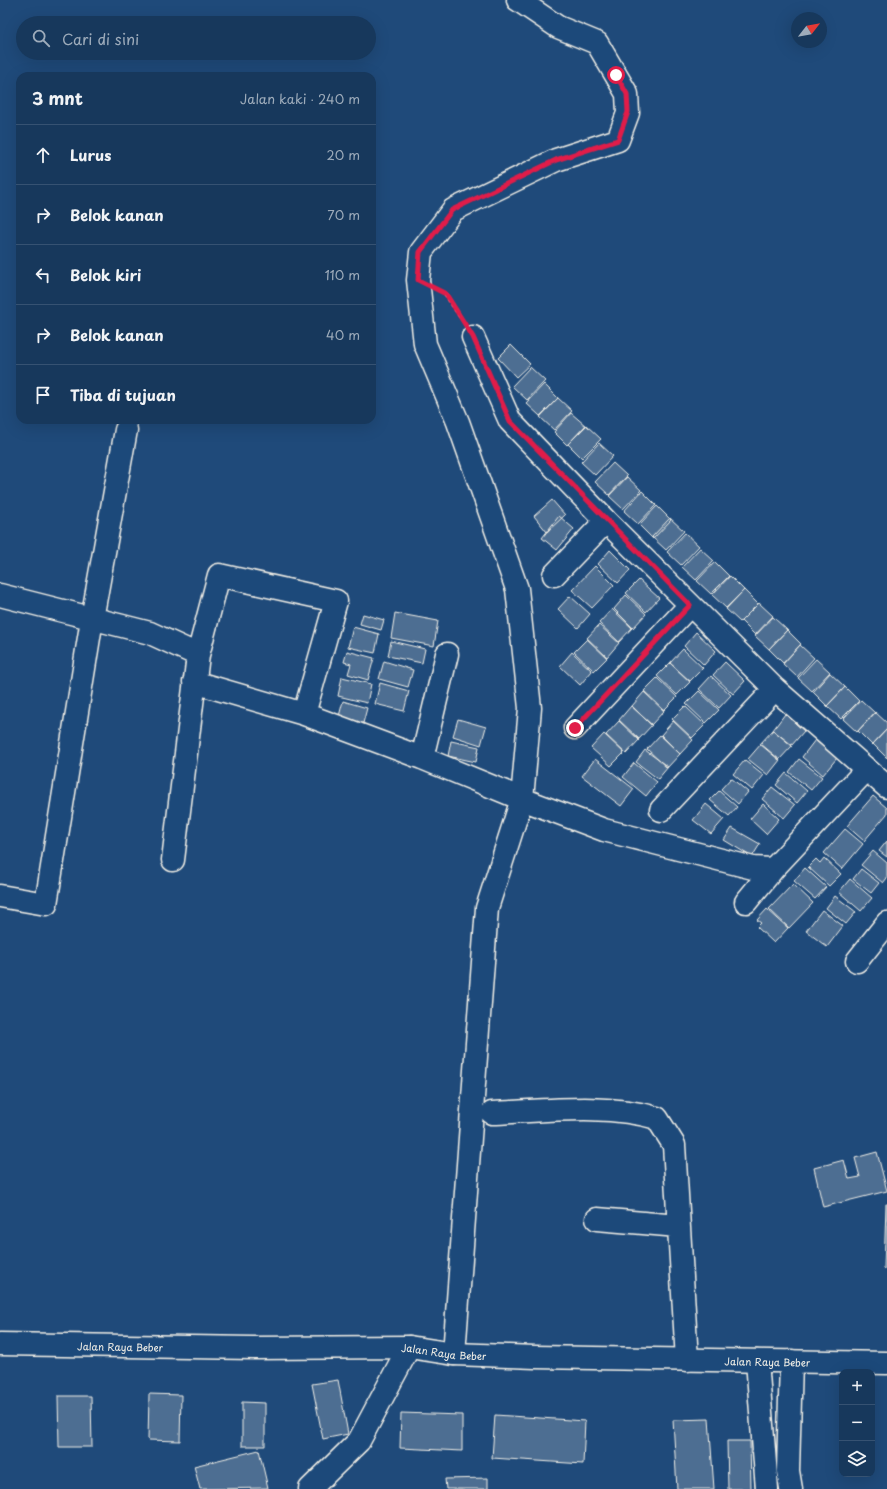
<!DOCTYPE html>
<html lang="id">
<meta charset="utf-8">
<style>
body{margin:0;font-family:"Playpen Sans",sans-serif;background:#244365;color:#f1f3f6}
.controls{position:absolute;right:12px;bottom:12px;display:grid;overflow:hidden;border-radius:8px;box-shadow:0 4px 16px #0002}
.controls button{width:36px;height:36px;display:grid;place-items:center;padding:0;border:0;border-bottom:1px solid #365272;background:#17385c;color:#f1f3f6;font:20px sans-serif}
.compass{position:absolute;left:791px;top:12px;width:36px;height:36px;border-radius:50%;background:#17385c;box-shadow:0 4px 16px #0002;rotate:59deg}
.stop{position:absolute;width:12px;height:12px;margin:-9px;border:3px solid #e11d48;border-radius:50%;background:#fff}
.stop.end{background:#e11d48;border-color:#fff;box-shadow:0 1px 4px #0008}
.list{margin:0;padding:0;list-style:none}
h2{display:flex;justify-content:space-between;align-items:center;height:52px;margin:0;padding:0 16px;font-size:17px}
h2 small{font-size:13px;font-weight:400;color:#9eacbb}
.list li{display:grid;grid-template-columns:26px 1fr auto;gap:12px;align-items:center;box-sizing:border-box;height:60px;padding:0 16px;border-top:1px solid #365272}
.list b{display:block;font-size:15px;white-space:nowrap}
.list em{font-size:13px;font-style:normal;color:#9eacbb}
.icon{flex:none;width:22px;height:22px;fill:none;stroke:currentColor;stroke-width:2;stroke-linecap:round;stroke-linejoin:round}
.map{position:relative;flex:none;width:887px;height:1489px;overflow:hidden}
.search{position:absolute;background:#17385c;box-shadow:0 4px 16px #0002;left:16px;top:16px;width:360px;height:44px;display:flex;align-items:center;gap:10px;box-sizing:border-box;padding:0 14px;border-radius:22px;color:#9eacbb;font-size:15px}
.panel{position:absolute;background:#17385c;box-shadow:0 4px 16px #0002;left:16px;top:72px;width:360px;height:352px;border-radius:12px}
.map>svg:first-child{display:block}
.building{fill:#4d6e92;stroke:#f4f1e8}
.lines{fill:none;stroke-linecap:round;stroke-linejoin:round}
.minor-casing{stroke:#f4f1e8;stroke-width:25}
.highway-casing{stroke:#f4f1e8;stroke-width:25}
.path{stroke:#f4f1e8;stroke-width:2.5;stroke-dasharray:3 3;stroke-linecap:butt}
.minor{stroke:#1f4a7a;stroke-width:22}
.highway{stroke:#1f4a7a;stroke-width:22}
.route{stroke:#e11d48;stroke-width:5}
.labels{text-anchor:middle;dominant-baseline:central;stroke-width:3;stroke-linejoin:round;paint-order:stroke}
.street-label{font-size:10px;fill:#f4f1e8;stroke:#1f4a7a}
</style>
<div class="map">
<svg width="887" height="1489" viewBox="0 0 887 1489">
<rect width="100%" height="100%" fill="#1f4a7a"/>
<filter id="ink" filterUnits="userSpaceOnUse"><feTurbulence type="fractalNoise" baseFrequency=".025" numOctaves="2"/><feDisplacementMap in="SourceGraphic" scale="8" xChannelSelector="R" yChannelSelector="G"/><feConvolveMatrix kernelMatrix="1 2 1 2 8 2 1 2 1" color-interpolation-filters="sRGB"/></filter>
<g filter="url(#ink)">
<path class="building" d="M511,345L530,364L516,377L498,358Z
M530,367L545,381L527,400L512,386Z
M544,384L558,398L540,416L526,403Z
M558,398L572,411L554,430L540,417Z
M571,413L586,426L567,445L554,432Z
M586,425L601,439L582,458L568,444Z
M599,443L613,456L595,475L581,462Z
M613,463L627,476L609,495L595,482Z
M627,477L641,490L623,509L609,496Z
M642,491L656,505L638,524L624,511Z
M552,500L565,515L547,532L534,516Z
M657,506L671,520L653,539L639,525Z
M559,516L574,529L557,550L542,538Z
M670,518L684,531L666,550L652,537Z
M685,533L699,546L681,565L667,552Z
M700,548L714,561L696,580L682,567Z
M610,550L630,570L618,583L598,564Z
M715,562L729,576L711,594L697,581Z
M595,566L614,585L592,608L572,590Z
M730,576L744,590L726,608L712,595Z
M639,580L659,598L646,612L626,593Z
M744,590L758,604L740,622L726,609Z
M626,595L646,614L633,628L614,609Z
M570,596L590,614L578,628L558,609Z
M759,603L773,616L755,635L741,621Z
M612,609L632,628L619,642L599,623Z
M395,613L438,621L434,646L391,638Z
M363,614L384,620L381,630L360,624Z
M773,617L787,630L769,649L755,636Z
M599,625L619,643L607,657L587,638Z
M353,627L379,634L375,653L348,647Z
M787,630L801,644L783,663L769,649Z
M696,632L716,651L704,665L684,646Z
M587,639L607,658L594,671L574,652Z
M391,641L425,649L422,663L388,656Z
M800,645L814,658L797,677L783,664Z
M683,649L703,668L690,681L670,663Z
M347,651L374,658L368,680L348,674L351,664L344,662Z
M572,652L592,671L580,685L560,666Z
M816,659L830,672L812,691L798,678Z
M384,661L413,670L408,687L379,679Z
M725,662L745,681L733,694L713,675Z
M670,663L690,682L677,695L657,676Z
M830,673L845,687L827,706L813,692Z
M711,676L731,695L719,708L699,689Z
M342,677L371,684L367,703L338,696Z
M657,678L677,697L664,710L644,691Z
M380,683L409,691L404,711L375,704Z
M845,687L859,701L841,719L827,706Z
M699,691L719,710L706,723L686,704Z
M644,692L664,711L651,725L632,706Z
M861,700L875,713L857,732L843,719Z
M343,701L367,708L362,727L338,720Z
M631,706L652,725L639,739L619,720Z
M685,706L705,725L692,738L672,719Z
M875,712L887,723V729L872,745L858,731Z
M785,714L804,731L792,745L773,730Z
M458,719L486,727L481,745L453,736Z
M619,721L639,740L626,754L606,735Z
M673,721L693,740L680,754L661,735Z
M887,729V758L873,744Z
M773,730L792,746L779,760L760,744Z
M604,734L624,753L611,766L591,748Z
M660,735L680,754L667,768L647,749Z
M815,740L837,758L823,775L802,757Z
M451,741L479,747L476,762L448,756Z
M761,744L780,760L768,775L748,759Z
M645,750L668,767L658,779L636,762Z
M595,759L634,789L621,806L582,776Z
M799,759L822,777L811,790L789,772Z
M745,760L764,775L752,790L733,774Z
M634,763L657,782L646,796L623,777Z
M786,773L807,791L797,803L776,785Z
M731,778L748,792L738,804L721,789Z
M772,787L795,805L784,818L762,799Z
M719,791L737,807L729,816L710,800Z
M873,796L887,808V814L864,841L847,826Z
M706,804L724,819L711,834L693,820Z
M763,804L779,819L766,834L750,819Z
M732,828L760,844L752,857L724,840Z
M845,829L863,844L842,869L824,853Z
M887,841V857L879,851Z
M873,851L887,863V878L883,883L861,865Z
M824,858L841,874L829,886L808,867L816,859L820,863Z
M805,868L826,887L815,899L794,881Z
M861,869L879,883L871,893L853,879Z
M850,879L872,898L861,911L839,892Z
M793,884L813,903L789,928L769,909Z
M835,896L856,912L846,924L826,908Z
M767,909L788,928L774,943L757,927L761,923L757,920Z
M822,910L843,926L827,947L806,931Z
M877,1152L887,1191L823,1207L814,1168L844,1160L849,1179L860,1177L855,1158Z
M886,1204H887V1269H884Z
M338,1380L348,1434L323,1439L312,1384Z
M149,1394L181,1395L180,1441L148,1440Z
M58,1396H91L92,1447H59Z
M242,1402L265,1403V1446H242Z
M401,1413L462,1415V1451L400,1448Z
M495,1415L585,1421L583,1464L492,1458Z
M709,1419L714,1489H677L673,1420Z
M727,1441H750L751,1489H728Z
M259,1450L268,1488L200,1489L194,1466Z
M488,1478V1489H446L445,1479Z"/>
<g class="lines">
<defs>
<path id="minor" d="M518,0L558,27L597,43L627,94L628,113L618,140L556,160L453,210L421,252L418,280L425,344L458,422L517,589L530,708L522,799L604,830L753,868L773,869L866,770
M473,337L510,421L606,521L775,689L887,787
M554,575L606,521
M0,595L150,633L198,655
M194,682L304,714L422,758L522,799L487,908L454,1354
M575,728L690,605
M422,758L447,654
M661,810L775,689
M173,860L198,655L219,575L336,601L304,714
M0,896L46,904L92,619L126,430
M746,902L773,869
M857,961L887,923
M492,1113C545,1111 607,1103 657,1118L674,1145L687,1360
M597,1219L678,1226
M757,1361L767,1489
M310,1489L359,1441L409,1347
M791,1489L788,1471L791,1361"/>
<g id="highway">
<path id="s1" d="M0,1344L253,1348L409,1347L454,1354L535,1357L887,1363"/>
</g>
</defs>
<use href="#minor" class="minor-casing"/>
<use href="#highway" class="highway-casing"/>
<path class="path" d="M445,294L460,317"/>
<use href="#minor" class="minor"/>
<use href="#highway" class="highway"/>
</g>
</g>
<g class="lines" filter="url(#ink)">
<path class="route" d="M575,728L690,605L510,421L473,337L446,294L418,280L420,252L452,210L556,160L618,140L628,112L627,94L616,75"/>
</g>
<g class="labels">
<g class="street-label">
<text stroke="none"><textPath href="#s1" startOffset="120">Jalan Raya Beber</textPath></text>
<text stroke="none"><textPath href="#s1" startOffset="444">Jalan Raya Beber</textPath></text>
<text stroke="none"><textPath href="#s1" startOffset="768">Jalan Raya Beber</textPath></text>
</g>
</g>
</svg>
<div class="controls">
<button>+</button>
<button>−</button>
<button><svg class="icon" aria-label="layers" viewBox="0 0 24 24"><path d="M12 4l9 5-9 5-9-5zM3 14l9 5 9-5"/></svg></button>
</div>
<svg class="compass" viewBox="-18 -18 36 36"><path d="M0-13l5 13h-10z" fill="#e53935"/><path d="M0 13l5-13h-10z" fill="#9eacbb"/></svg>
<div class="stop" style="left:616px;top:75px"></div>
<div class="stop end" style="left:575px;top:728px"></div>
<div class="search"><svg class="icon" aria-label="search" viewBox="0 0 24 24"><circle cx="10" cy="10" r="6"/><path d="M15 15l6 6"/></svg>Cari di sini</div>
<section class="panel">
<h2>3 mnt<small>Jalan kaki · 240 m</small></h2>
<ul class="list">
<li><svg class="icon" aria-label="ahead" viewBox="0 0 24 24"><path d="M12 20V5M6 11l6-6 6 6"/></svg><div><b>Lurus</b></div><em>20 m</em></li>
<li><svg class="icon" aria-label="right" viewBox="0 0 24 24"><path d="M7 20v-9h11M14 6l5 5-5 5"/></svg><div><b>Belok kanan</b></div><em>70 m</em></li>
<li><svg class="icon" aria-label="left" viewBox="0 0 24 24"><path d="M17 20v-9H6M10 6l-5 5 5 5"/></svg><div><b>Belok kiri</b></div><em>110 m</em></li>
<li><svg class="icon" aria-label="right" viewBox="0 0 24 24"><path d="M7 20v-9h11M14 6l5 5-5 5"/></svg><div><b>Belok kanan</b></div><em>40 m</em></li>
<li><svg class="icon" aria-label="arrive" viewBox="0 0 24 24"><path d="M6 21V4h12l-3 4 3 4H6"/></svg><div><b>Tiba di tujuan</b></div></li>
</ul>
</section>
</div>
